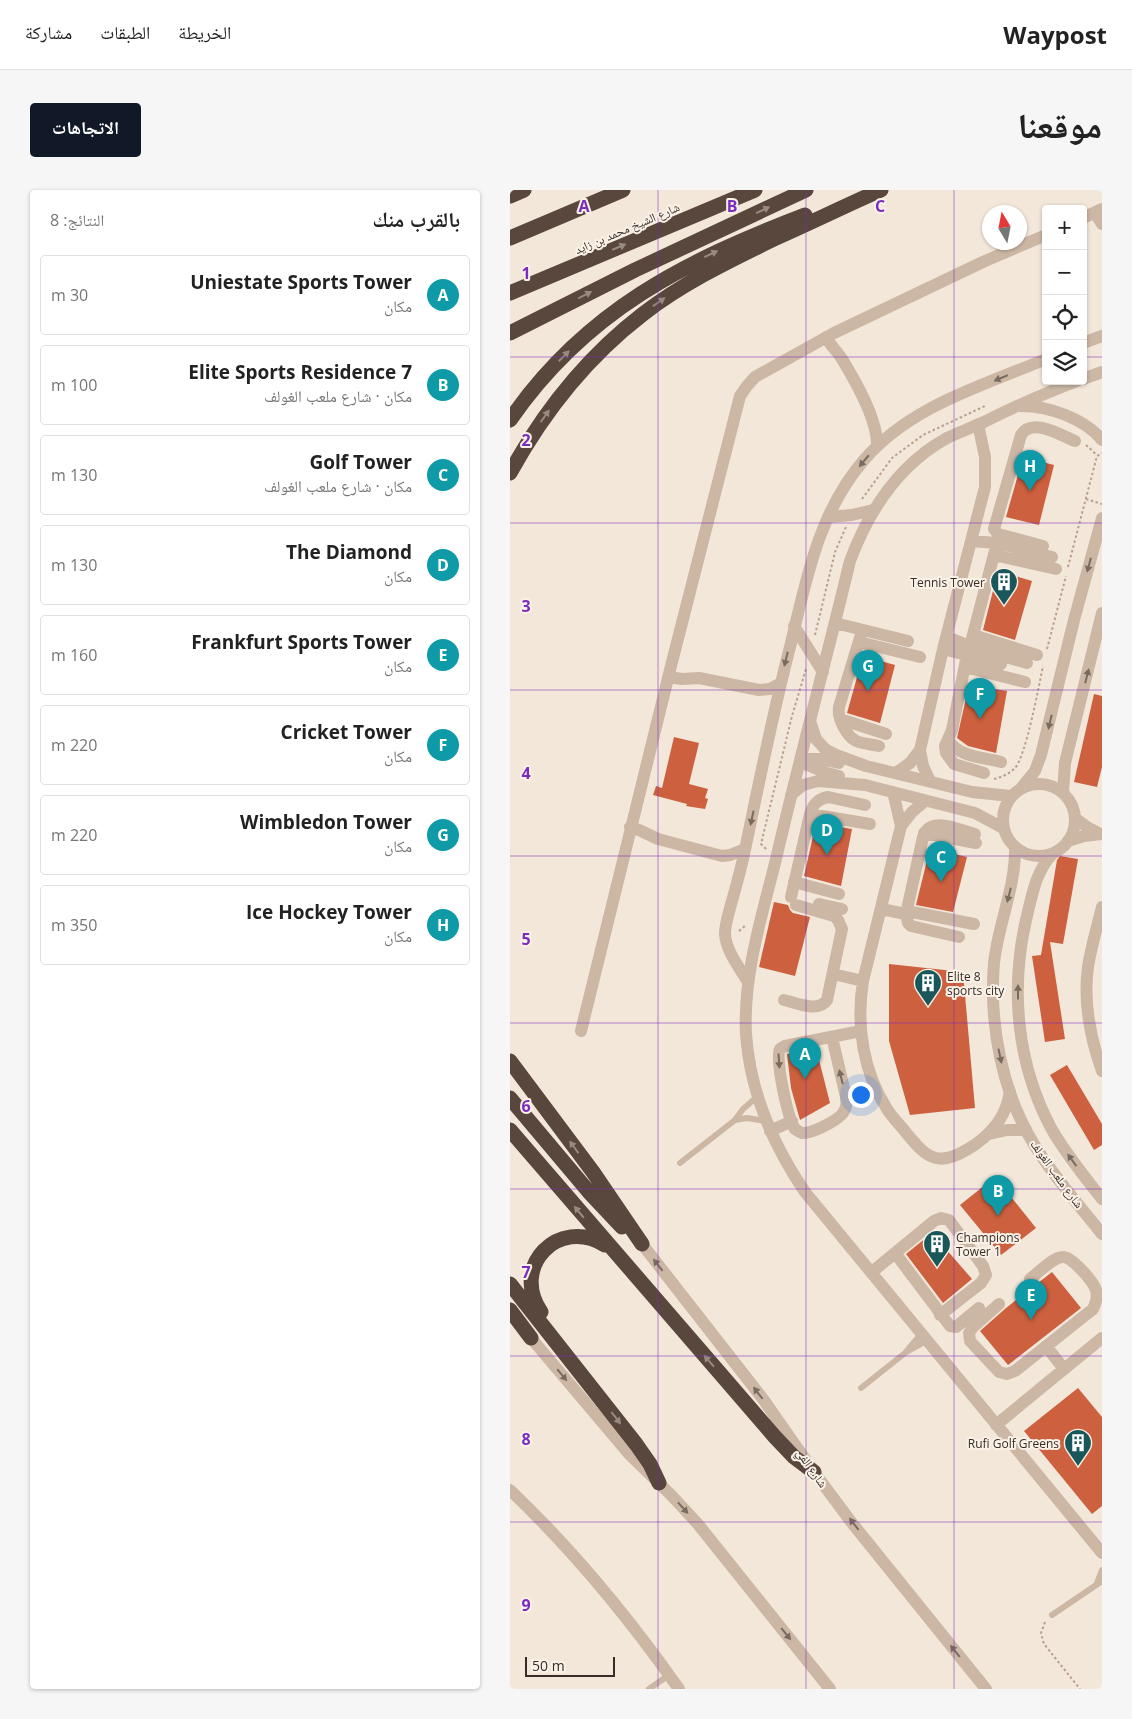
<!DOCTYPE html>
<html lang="ar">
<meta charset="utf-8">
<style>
body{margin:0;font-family:"Open Sans","Noto Naskh Arabic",sans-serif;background:#f6f6f6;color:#222;direction:rtl}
.controls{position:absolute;right:15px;top:15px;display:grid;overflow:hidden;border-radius:5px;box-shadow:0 1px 4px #0004}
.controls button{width:45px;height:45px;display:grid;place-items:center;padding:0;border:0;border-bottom:1px solid #e0e0e0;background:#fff;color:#222;font:25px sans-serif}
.compass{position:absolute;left:472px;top:15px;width:45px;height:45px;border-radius:50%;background:#fff;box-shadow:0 1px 4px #0004;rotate:350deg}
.scale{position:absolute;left:15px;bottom:12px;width:90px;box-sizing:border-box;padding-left:5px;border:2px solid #372c27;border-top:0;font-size:14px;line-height:18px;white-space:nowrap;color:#372c27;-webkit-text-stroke:4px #faf1e7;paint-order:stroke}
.you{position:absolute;left:350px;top:904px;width:18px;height:18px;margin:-12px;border:4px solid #fff;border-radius:50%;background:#1a73e8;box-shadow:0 0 0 8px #1a73e833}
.badge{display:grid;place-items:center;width:32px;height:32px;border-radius:50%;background:#111827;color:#fff;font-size:16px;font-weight:700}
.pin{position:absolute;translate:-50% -41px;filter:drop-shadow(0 1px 2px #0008)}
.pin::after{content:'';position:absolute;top:26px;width:18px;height:15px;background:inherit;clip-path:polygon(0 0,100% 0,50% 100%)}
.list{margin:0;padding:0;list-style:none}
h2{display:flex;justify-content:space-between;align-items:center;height:65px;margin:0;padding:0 20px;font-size:21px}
h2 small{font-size:16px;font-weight:400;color:#767676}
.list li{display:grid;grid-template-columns:32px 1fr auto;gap:15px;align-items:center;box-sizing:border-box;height:80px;margin:0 10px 10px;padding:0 10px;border:1px solid #e0e0e0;border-radius:5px}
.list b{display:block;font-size:19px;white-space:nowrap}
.list p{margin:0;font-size:16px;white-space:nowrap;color:#767676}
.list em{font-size:16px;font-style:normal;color:#767676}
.icon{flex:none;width:28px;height:28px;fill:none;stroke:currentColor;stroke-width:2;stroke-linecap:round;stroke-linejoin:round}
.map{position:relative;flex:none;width:592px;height:1499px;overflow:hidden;direction:ltr;border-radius:5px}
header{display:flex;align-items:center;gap:30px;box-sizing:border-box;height:70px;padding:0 25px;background:#fff;border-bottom:1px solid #e0e0e0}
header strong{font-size:24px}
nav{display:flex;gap:28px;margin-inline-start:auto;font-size:18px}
.intro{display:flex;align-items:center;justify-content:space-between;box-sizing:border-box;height:120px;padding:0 30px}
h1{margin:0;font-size:35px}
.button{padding:12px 22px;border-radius:5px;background:#111827;color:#fff;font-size:18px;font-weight:700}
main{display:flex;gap:30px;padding:0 30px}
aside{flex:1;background:#fff;border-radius:5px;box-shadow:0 1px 4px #0004}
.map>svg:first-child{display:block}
.building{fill:#cc603f}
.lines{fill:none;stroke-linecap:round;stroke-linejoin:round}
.path{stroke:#b8a08f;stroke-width:2;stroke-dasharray:2.5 2.5;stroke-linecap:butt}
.service{stroke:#ccb7a5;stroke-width:6}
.minor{stroke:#ccb7a5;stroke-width:12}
.tertiary{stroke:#ccb7a5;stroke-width:12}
.motorway{stroke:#59463d;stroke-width:15}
.oneway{fill:#998a81}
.oneway2{fill:#7a6b60}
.grid{fill:none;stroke:#7b2cbf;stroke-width:1;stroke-opacity:0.55}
.labels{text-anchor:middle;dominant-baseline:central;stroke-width:4;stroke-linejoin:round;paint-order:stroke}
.street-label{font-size:12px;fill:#372c27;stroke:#faf1e7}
.poi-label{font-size:12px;fill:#372c27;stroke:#faf1e7;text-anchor:end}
.grid-label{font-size:16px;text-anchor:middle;font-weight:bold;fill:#7b2cbf;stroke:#faf1e7;stroke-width:4;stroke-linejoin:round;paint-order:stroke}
</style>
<header>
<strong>Waypost</strong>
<nav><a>الخريطة</a><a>الطبقات</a><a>مشاركة</a></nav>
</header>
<div class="intro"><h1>موقعنا</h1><a class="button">الاتجاهات</a></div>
<main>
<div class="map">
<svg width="592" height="1499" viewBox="0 0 592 1499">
<rect width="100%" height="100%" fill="#f3e7da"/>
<path class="building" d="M513,267L544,275L529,335L496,327Z
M488,381L522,391L505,450L473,440Z
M353,466L385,475L370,533L337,523Z
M459,495L497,501L486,563L458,556L447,548Z
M584,504L592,506V577L587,597L564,592Z
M164,547L189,553L179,594L198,599L195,608L198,609L195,619L176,616L177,614L143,605L146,596L152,598Z
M306,633L342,639L331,696L294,686Z
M420,658L457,667L443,722L406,715Z
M550,666L568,669L553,754L540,752L555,849L535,852L522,766L531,765L547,670Z
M264,712L278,715L280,720L283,723L300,727L285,786L249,777Z
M379,774L453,782L465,918L400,925L379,851Z
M306,858L320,913L290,930L281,898L277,864Z
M557,875L592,934V955L584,960L540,885Z
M485,987L526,1038L491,1065L450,1015Z
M422,1043L462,1089L433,1113L396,1064Z
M542,1082L571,1118L498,1175L470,1141L496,1118Z
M568,1198L592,1227V1316L582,1324L514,1241Z"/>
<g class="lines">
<path class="path" d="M576,255L587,265
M352,309L382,268L413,245L475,216
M576,309L592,314
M558,377L587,266L592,263
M305,445L325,362L336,337
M537,459L556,386
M484,589C492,587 499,584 505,578C516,566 529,495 533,476
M256,659L251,654L282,526L296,479
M229,741L236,735
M535,1432L531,1443L534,1454L570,1499"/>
<path class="service" d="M225,930L237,928L255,931
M170,973L225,930L233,919L248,906
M396,1162L418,1150
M351,1198L395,1163L412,1143
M587,1393L592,1380
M542,1425L592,1391
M139,1499L159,1485"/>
<path class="minor" d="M585,23L592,34
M573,28L592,19
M316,147C320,155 327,161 332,169C346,192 368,230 367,256
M573,153L592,146
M573,189L592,182
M567,191C536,203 505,216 476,231C463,237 450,242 437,248C388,275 359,320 340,371C316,471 289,570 266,669C252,726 233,785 236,844C240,901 263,955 295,1002L592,1363
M511,216C538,216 574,228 592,250
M318,327L342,325L363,320
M461,351L487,353L542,367
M533,356L488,344L484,339L511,245C522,227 550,245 565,251
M484,365L546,379
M325,433L398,451
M284,436L313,482
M352,441L329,517C328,525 330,529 333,536C343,555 350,552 369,556
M463,445L527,465
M437,447L465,458L517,473
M349,452L410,467
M460,456L487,353
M433,459L491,474
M457,465L442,540L435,556L436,563L444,574L474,583
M455,477L515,492
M158,487L172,489L189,488L249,500L260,499L271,493
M330,529L376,544
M300,531L306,549L315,559L326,565L356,576L462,602L501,606
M438,550C449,567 471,567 491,572
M291,569H311L329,573
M290,572L317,583L329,586
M386,583L400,573L410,560
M420,591L413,576L410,560L433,459L475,297V267L468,234
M383,602L391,636
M281,605L293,595L308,591L355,595L465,623L493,638
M415,611L402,622L391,636L353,791C346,835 353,882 377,919C382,927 388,933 394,940C419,972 430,978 466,954C485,940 496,925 500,902
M300,624L360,634
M565,628L577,637L590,644
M120,637L129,640L148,649L212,666L220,665L235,659
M414,643L466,653
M558,651L574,646L592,644
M284,692L329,704
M281,707L300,624C303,614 308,609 318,607L355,615
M309,714L332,719
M592,717C587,737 581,757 578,777C573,813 580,847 592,881
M371,719L396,724
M397,721L464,734
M449,747L401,736L398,733L396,724L413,647C420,625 449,640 465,644
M323,784L353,791
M238,792C229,777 216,761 215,744C215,735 218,726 220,718C226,697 232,676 236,655C250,588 263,522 280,457C296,391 308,323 354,270C400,216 472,196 536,169
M274,810C287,813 308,823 317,810L332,739L328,730L324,726L286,715
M71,841L161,476L230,206L237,196L245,187L324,143L475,71L536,45
M322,847L336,907C337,913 337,918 333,923C327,931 301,944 292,943C289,942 288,941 285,939C278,929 265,870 270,859L275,856L351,841
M260,941L282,931
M479,944L497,940H516
M385,1063L440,1136L446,1137L469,1118
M362,1082L424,1031L431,1028L439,1030L473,1076L476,1085L471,1093L430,1125
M489,1114L463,1137L459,1143L460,1151L489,1182L497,1184L505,1181L583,1119C586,1113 588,1107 586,1100C583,1091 562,1067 553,1067C543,1067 528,1083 520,1089
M536,1156L554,1179
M486,1235L592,1148
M0,1300C63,1360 119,1428 169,1499"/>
<path class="tertiary" d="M493 630a36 36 0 1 1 72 0a36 36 0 1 1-72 0Z
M512,597L525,581L531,565L564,430L592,328
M553,602L555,573L592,423
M505,657C506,697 488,734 484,773C479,835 492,903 525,956C544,987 569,1015 592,1044
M542,664C525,683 522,706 516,730C500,800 507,874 541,938C555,963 574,986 592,1009
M132,1054L253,1209L304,1282L342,1333L476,1499
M21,1148L119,1264L162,1306L187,1333L320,1499"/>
<path class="motorway" d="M0,6L14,0
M0,48L113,0
M0,103L245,0
M0,143L125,80L296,0
M0,230C75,121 175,71 295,25
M0,283C34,221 77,167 133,124C173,93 219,71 264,49C300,33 335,16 371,0
M0,871L83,982L132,1054
M0,908L79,1002L112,1037
M0,940L265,1247L284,1267L304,1282
M0,1094L126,1254L140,1274L149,1293
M0,1120L21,1148
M31,1122C0,1077 48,1026 95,1055"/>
</g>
<defs><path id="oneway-solid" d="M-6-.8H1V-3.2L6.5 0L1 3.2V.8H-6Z" transform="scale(1.25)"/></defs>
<g class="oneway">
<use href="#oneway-solid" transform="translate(253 20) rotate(-25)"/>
<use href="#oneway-solid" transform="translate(109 57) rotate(-23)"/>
<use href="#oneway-solid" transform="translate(201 64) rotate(-25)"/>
<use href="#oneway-solid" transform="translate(75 105) rotate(-27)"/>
<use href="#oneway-solid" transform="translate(149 112) rotate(-35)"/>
<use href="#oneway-solid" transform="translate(54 166) rotate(-45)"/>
<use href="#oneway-solid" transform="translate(35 226) rotate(-55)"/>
<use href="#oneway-solid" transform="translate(64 957) rotate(-126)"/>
<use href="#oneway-solid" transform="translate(69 1022) rotate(-130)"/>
<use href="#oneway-solid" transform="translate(199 1171) rotate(-131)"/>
<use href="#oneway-solid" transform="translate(106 1228) rotate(52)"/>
</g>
<g class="oneway2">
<use href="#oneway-solid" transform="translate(491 188) rotate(157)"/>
<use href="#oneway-solid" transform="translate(354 271) rotate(130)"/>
<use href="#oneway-solid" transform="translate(579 375) rotate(105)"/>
<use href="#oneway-solid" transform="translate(276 469) rotate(104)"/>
<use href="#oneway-solid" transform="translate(577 486) rotate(-76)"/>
<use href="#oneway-solid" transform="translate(540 532) rotate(103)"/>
<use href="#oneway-solid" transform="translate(242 628) rotate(102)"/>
<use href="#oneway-solid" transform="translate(499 705) rotate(104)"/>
<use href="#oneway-solid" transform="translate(508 802) rotate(-90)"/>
<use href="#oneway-solid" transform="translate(490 866) rotate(78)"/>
<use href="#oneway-solid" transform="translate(269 871) rotate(86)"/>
<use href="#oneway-solid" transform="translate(331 887) rotate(-104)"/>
<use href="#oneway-solid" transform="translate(562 970) rotate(-126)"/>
<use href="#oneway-solid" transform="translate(148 1075) rotate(-128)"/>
<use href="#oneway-solid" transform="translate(52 1185) rotate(50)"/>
<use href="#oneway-solid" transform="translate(248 1203) rotate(-128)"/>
<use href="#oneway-solid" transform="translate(173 1318) rotate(48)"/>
<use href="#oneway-solid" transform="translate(344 1334) rotate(-128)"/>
<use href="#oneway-solid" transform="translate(276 1444) rotate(51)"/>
<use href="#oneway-solid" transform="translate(445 1461) rotate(-129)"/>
</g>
<path class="grid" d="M148,0V1499M296,0V1499M444,0V1499M0,167H536M573,167H592M0,333H592M0,500H592M0,666H592M0,833H592M0,999H592M0,1166H592M0,1332H592"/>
<defs>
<symbol id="building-pin" viewBox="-11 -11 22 30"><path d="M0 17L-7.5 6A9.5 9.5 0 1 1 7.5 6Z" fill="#1a575b" stroke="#faf1e7"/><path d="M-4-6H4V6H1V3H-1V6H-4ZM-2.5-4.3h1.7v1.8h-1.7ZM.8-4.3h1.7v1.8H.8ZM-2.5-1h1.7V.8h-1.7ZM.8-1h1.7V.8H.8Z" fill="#fff"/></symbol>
</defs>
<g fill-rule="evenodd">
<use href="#building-pin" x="478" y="376" width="32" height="43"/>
<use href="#building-pin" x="402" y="777" width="32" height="43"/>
<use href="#building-pin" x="411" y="1038" width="32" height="43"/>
<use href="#building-pin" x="552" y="1237" width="32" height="43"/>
</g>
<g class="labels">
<g class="street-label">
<text transform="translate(117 38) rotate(-23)">شارع الشيخ محمد بن زايد</text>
<text transform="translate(547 984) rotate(54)">شارع ملعب الغولف</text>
<text transform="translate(302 1278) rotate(55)">شارع الفي</text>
</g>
<g class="poi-label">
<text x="475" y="392">Tennis Tower</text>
<text x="437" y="786" text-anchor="start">Elite 8<tspan x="437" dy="14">sports city</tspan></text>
<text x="446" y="1047" text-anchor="start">Champions<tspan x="446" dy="14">Tower 1</tspan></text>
<text x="549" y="1253">Rufi Golf Greens</text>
</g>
</g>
<g class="grid-label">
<text x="74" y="22">A</text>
<text x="222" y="22">B</text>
<text x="370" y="22">C</text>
<text x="16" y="89">1</text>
<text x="16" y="256">2</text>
<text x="16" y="422">3</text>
<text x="16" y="589">4</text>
<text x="16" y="755">5</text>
<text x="16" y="922">6</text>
<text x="16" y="1088">7</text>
<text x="16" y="1255">8</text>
<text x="16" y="1421">9</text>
</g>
</svg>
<div class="controls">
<button>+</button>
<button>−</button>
<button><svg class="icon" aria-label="locate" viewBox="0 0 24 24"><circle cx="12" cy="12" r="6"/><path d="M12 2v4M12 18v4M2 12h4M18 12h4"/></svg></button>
<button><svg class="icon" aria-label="layers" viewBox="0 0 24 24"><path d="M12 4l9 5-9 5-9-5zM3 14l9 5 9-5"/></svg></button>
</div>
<svg class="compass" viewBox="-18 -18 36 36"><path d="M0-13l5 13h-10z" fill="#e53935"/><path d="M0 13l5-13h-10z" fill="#767676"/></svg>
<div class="scale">50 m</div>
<div class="you"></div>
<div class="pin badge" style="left:295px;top:889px;background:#0f9aa8">A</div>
<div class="pin badge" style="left:488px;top:1026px;background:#0f9aa8">B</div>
<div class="pin badge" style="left:431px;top:692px;background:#0f9aa8">C</div>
<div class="pin badge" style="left:317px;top:665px;background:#0f9aa8">D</div>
<div class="pin badge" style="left:521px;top:1130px;background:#0f9aa8">E</div>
<div class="pin badge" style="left:470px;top:529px;background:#0f9aa8">F</div>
<div class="pin badge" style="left:358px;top:501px;background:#0f9aa8">G</div>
<div class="pin badge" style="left:520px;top:301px;background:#0f9aa8">H</div>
</div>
<aside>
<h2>بالقرب منك<small>النتائج: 8</small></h2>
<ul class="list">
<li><span class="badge" style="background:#0f9aa8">A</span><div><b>Uniestate Sports Tower</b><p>مكان</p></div><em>30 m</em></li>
<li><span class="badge" style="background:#0f9aa8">B</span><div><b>Elite Sports Residence 7</b><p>مكان · شارع ملعب الغولف</p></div><em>100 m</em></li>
<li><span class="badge" style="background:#0f9aa8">C</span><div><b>Golf Tower</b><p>مكان · شارع ملعب الغولف</p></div><em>130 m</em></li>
<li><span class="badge" style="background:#0f9aa8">D</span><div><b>The Diamond</b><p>مكان</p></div><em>130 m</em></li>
<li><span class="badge" style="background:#0f9aa8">E</span><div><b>Frankfurt Sports Tower</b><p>مكان</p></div><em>160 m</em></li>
<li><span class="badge" style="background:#0f9aa8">F</span><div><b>Cricket Tower</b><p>مكان</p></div><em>220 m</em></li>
<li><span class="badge" style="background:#0f9aa8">G</span><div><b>Wimbledon Tower</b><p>مكان</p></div><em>220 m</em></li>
<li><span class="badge" style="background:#0f9aa8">H</span><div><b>Ice Hockey Tower</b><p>مكان</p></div><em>350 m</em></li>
</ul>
</aside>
</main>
